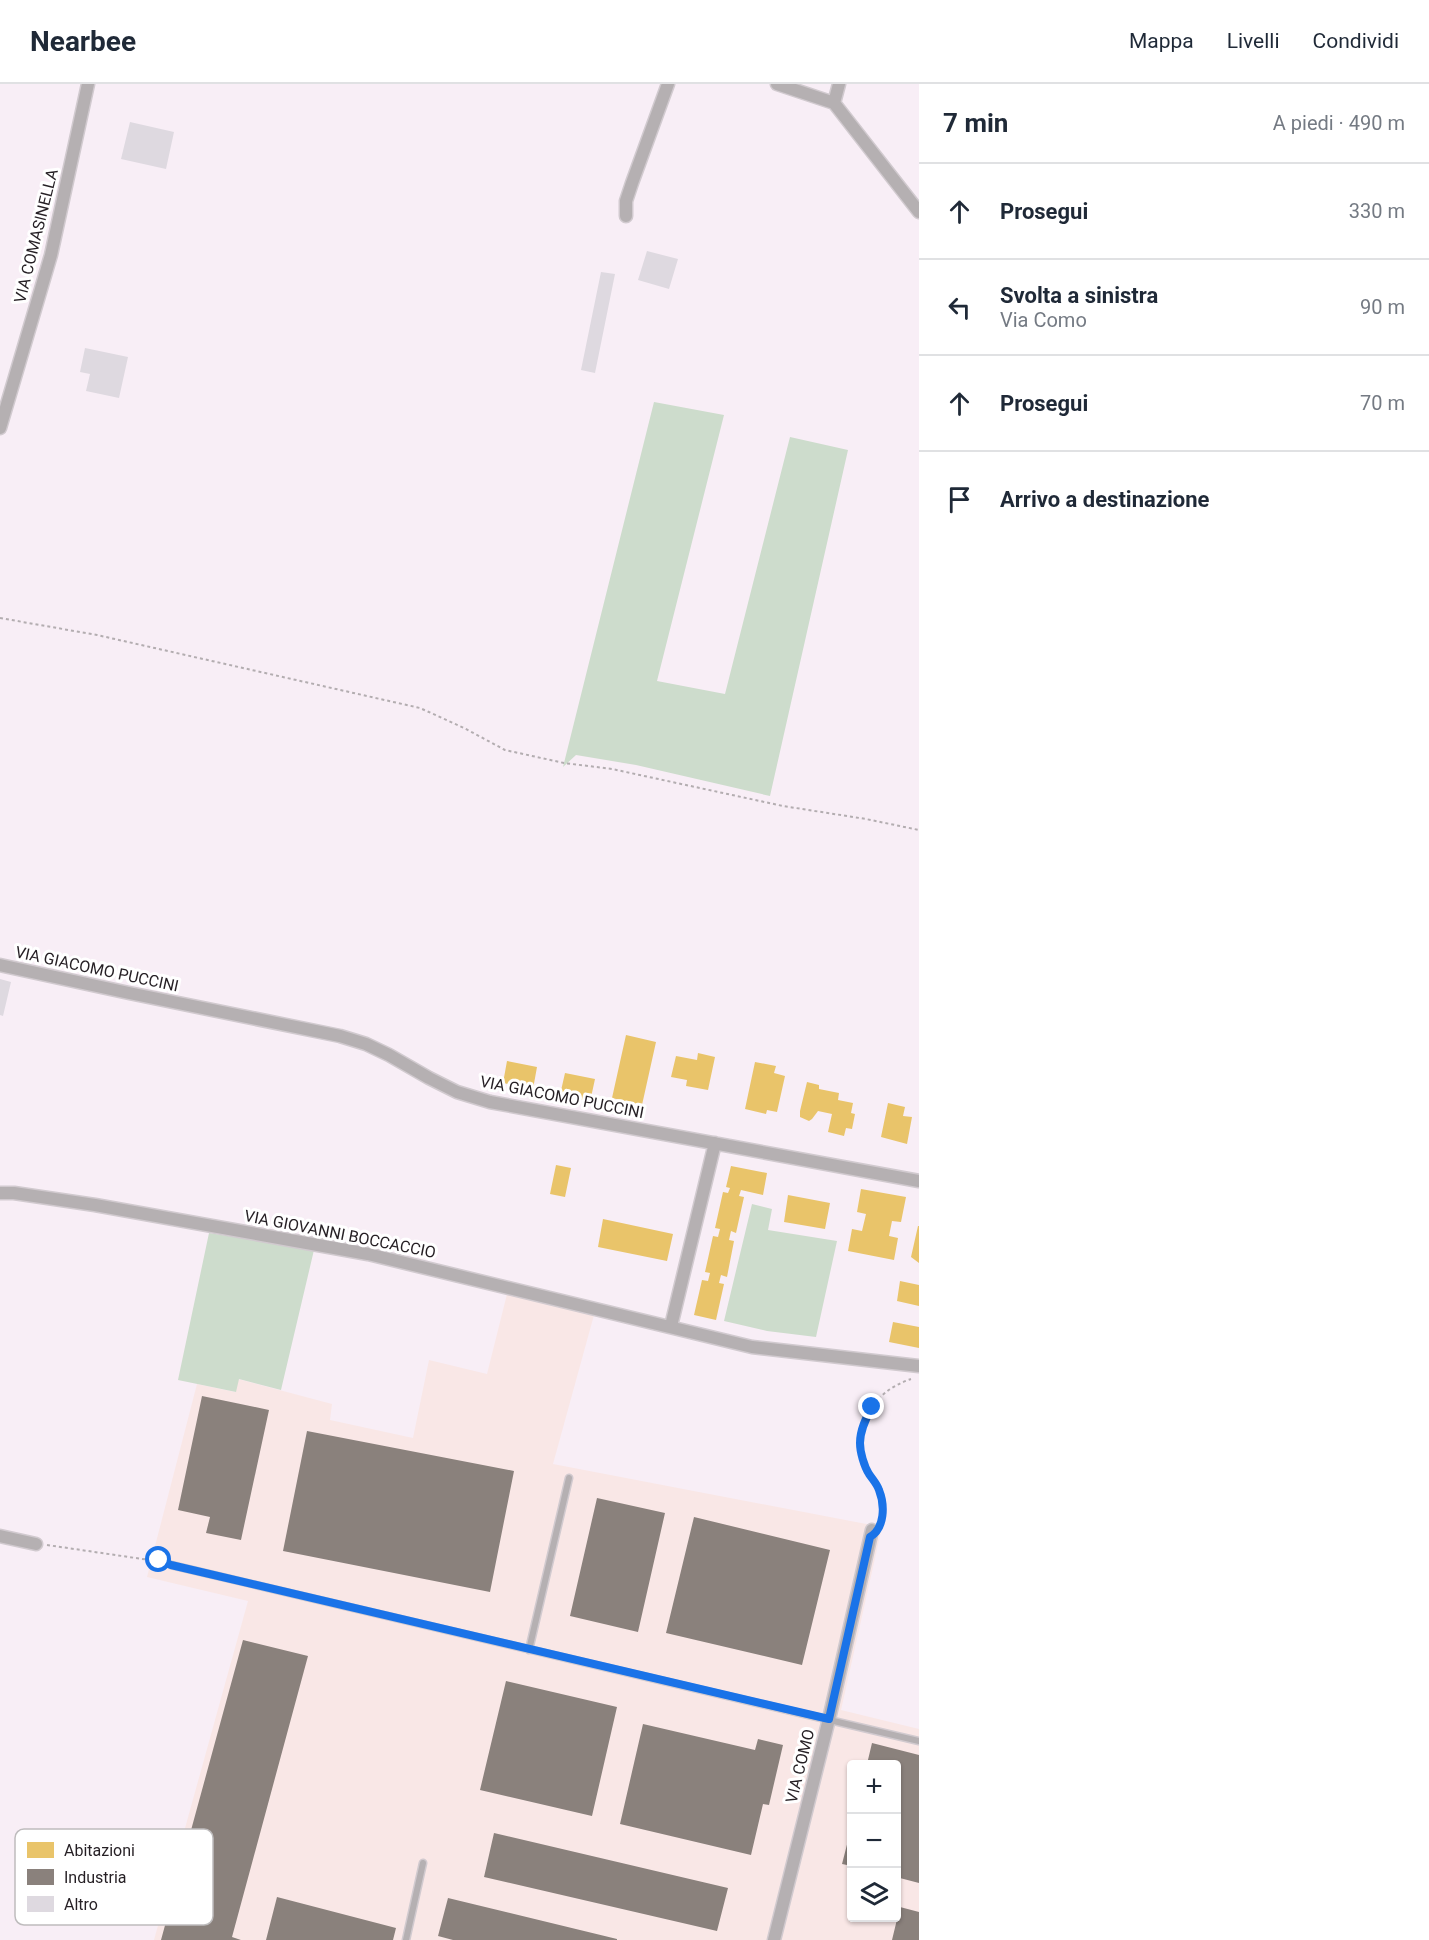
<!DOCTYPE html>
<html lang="it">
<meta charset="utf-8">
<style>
body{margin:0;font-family:Roboto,sans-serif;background:#f6f6f7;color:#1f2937}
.controls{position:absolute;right:18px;bottom:18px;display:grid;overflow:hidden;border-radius:6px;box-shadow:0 2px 4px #0004}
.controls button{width:54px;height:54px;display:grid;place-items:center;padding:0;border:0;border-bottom:2px solid #e0e1e3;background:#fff;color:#1f2937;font:30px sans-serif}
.stop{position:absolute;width:18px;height:18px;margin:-14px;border:4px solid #1a73e8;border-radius:50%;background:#fff}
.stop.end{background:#1a73e8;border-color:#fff;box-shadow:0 2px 6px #0008}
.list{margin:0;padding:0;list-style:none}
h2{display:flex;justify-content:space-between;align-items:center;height:78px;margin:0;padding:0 24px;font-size:26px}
h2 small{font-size:20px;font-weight:400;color:#747a83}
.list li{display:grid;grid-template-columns:39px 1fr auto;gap:18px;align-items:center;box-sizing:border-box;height:96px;padding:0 24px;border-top:2px solid #e0e1e3}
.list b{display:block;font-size:22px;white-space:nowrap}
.list p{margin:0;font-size:20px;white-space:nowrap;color:#747a83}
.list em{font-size:20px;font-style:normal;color:#747a83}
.icon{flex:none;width:33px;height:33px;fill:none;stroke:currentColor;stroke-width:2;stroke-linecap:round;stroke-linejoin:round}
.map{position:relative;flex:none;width:919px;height:1856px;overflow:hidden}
header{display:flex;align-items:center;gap:36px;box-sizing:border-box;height:84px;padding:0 30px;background:#fff;border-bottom:2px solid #e0e1e3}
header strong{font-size:28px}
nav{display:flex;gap:33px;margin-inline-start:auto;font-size:21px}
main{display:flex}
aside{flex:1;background:#fff}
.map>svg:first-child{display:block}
.industrial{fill:#f9e7e6;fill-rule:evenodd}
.green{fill:#cddccc}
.homes{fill:#e9c46a}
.industry{fill:#8a817c}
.building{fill:#ded9e0}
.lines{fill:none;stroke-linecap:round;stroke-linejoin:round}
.lane-casing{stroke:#d1cacf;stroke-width:9}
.street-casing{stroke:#d1cacf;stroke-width:15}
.path{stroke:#b3adb0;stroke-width:2;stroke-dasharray:3 3;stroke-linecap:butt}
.lane{stroke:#b5b0b2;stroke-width:6}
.street{stroke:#b5b0b2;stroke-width:12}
.route{stroke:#1a73e8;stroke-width:8}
.labels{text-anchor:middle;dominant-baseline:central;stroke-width:6;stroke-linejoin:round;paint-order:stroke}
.street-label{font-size:16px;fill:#251f24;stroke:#fff}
.key{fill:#fff;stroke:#bebcbd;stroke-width:1.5}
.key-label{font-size:16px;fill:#251f24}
</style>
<header>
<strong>Nearbee</strong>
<nav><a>Mappa</a><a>Livelli</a><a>Condividi</a></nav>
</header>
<main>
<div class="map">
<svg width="919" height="1856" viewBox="0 0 919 1856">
<rect width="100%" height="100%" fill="#f8eef6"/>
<path class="industrial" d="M507,1210L594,1231L553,1380L882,1443L841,1626L919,1645V1856H154L248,1517L147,1493L197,1300L235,1308L238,1295L332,1320L330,1336L413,1354L429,1276L487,1290ZM852,1680H896V1834H852Z"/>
<path class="green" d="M654,318L724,331L657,597L725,610L790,353L848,366L770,712L636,681L576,671L563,683Z
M752,1120L772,1125L768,1146L837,1157L816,1253L767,1247L724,1237Z
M209,1149L314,1166L281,1306L239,1295L236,1308L178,1296Z"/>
<path class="homes" d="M626,951L656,958L642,1021L612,1014Z
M698,969L715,973L708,1006L686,1002L687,996L671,993L676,972L697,976Z
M507,977L537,983L533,1005L503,999Z
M755,978L776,982L774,989L785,992L777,1028L767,1026L766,1030L745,1025Z
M565,989L595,995L590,1018L560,1011Z
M807,998L819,1001V1005L839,1009L838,1016L853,1019L851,1029L855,1030L852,1045L846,1044L844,1052L828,1048L832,1030L818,1027L812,1035L809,1037L800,1033V1027Z
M888,1019L905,1023L903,1032L912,1033L907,1060L881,1053Z
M556,1081L571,1084L565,1113L550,1110Z
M731,1082L767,1089L763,1111L741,1106L739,1112L744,1113L736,1149L731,1147L729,1156L734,1157L727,1193L721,1191L719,1199L724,1200L716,1236L694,1231L702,1196L708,1197L710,1189L705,1188L713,1152L718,1153L720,1145L715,1144L723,1108L728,1109L730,1104L726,1103Z
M861,1105L906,1113L901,1138L892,1137L889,1152L898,1154L894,1176L848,1167L852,1145L862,1147L866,1130L857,1128Z
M788,1111L830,1119L825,1145L784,1138Z
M603,1135L673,1150L667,1177L598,1163Z
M918,1142H919V1179L911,1173Z
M900,1197L919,1201V1222L897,1217Z
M893,1238L919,1243V1264L889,1258Z"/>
<path class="industry" d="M202,1312L269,1326L241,1456L206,1449L210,1433L178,1426Z
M307,1347L514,1387L490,1508L283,1467Z
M597,1414L665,1429L638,1548L570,1532Z
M694,1433L830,1466L802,1581L666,1549Z
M243,1556L308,1572L232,1853L241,1856H161Z
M506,1597L617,1623L592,1732L480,1706Z
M643,1640L755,1666L758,1655L783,1661L769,1721L763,1720L751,1771L620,1740Z
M872,1659L919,1671V1799L896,1793V1680H867Z
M851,1745H852V1782L842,1780Z
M494,1749L728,1804L717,1847L484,1793Z
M277,1813L396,1844L393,1856H266Z
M448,1814L617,1855V1856H453L438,1852Z
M900,1823L919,1828V1856H892Z"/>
<path class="building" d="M130,38L174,48L166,85L121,75Z
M647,167L678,175L669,205L638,196Z
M601,188L615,190L595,289L581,286Z
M85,264L128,273L119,314L86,307L90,290L80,288Z
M0,895L11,898L3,932L0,931Z"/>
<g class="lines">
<defs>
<path id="lane" d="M171,1481L919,1657
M529,1566L569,1394
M406,1856L423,1779"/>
<path id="street" d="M777,0L834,19
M834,19L919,128
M834,19L839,0
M626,132V117L632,99L668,0
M0,344L51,171L88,0
M0,881L129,909L340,952L366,960L389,971L429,994L457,1008L490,1018L919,1097
M0,1109H14L95,1121L368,1170L752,1263L919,1282
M671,1242L715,1059
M0,1452L36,1460
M774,1856L829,1635L872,1446"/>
</defs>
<use href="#lane" class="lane-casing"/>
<use href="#street" class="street-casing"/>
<path class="path" d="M0,534L97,551L420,624L464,644L505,666L564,679L612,685L783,722L866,735L919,746
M881,1438C883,1426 884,1412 877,1402C873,1395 868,1390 866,1382C852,1342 872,1308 911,1295
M47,1461L163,1478"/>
<use href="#lane" class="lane"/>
<use href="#street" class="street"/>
</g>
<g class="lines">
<path class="route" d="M159,1476L171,1481L829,1635L870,1453C885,1444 885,1421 879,1406C877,1400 873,1396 869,1390C864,1382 860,1368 860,1359C860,1346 866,1334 872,1323"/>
</g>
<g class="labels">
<g class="street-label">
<text transform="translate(36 152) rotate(-76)">VIA COMASINELLA</text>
<text transform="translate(97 885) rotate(12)">VIA GIACOMO PUCCINI</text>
<text transform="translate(562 1013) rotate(11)">VIA GIACOMO PUCCINI</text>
<text transform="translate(340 1150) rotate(11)">VIA GIOVANNI BOCCACCIO</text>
<text transform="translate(800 1682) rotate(-76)">VIA COMO</text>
</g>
</g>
<rect x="15" y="1745" width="198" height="96" rx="9" class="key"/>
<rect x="27" y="1758" width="27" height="16" fill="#e9c46a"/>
<rect x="27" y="1785" width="27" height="16" fill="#8a817c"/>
<rect x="27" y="1812" width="27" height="16" fill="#ded9e0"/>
<g class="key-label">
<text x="64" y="1772">Abitazioni</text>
<text x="64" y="1799">Industria</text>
<text x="64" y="1826">Altro</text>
</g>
</svg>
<div class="controls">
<button>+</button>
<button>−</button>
<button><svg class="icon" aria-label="layers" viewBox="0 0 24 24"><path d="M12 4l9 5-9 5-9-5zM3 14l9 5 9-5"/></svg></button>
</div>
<div class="stop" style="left:159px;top:1476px"></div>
<div class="stop end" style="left:872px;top:1323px"></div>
</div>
<aside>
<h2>7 min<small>A piedi · 490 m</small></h2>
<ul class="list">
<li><svg class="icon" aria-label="ahead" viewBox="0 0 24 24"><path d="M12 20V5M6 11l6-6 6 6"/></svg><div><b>Prosegui</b></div><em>330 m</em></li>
<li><svg class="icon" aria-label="left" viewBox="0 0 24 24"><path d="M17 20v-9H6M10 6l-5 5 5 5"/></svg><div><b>Svolta a sinistra</b><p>Via Como</p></div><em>90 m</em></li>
<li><svg class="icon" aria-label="ahead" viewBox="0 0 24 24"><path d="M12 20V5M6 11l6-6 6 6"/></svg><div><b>Prosegui</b></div><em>70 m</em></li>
<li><svg class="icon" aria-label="arrive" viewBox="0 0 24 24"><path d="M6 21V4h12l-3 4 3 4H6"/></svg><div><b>Arrivo a destinazione</b></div></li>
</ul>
</aside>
</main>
